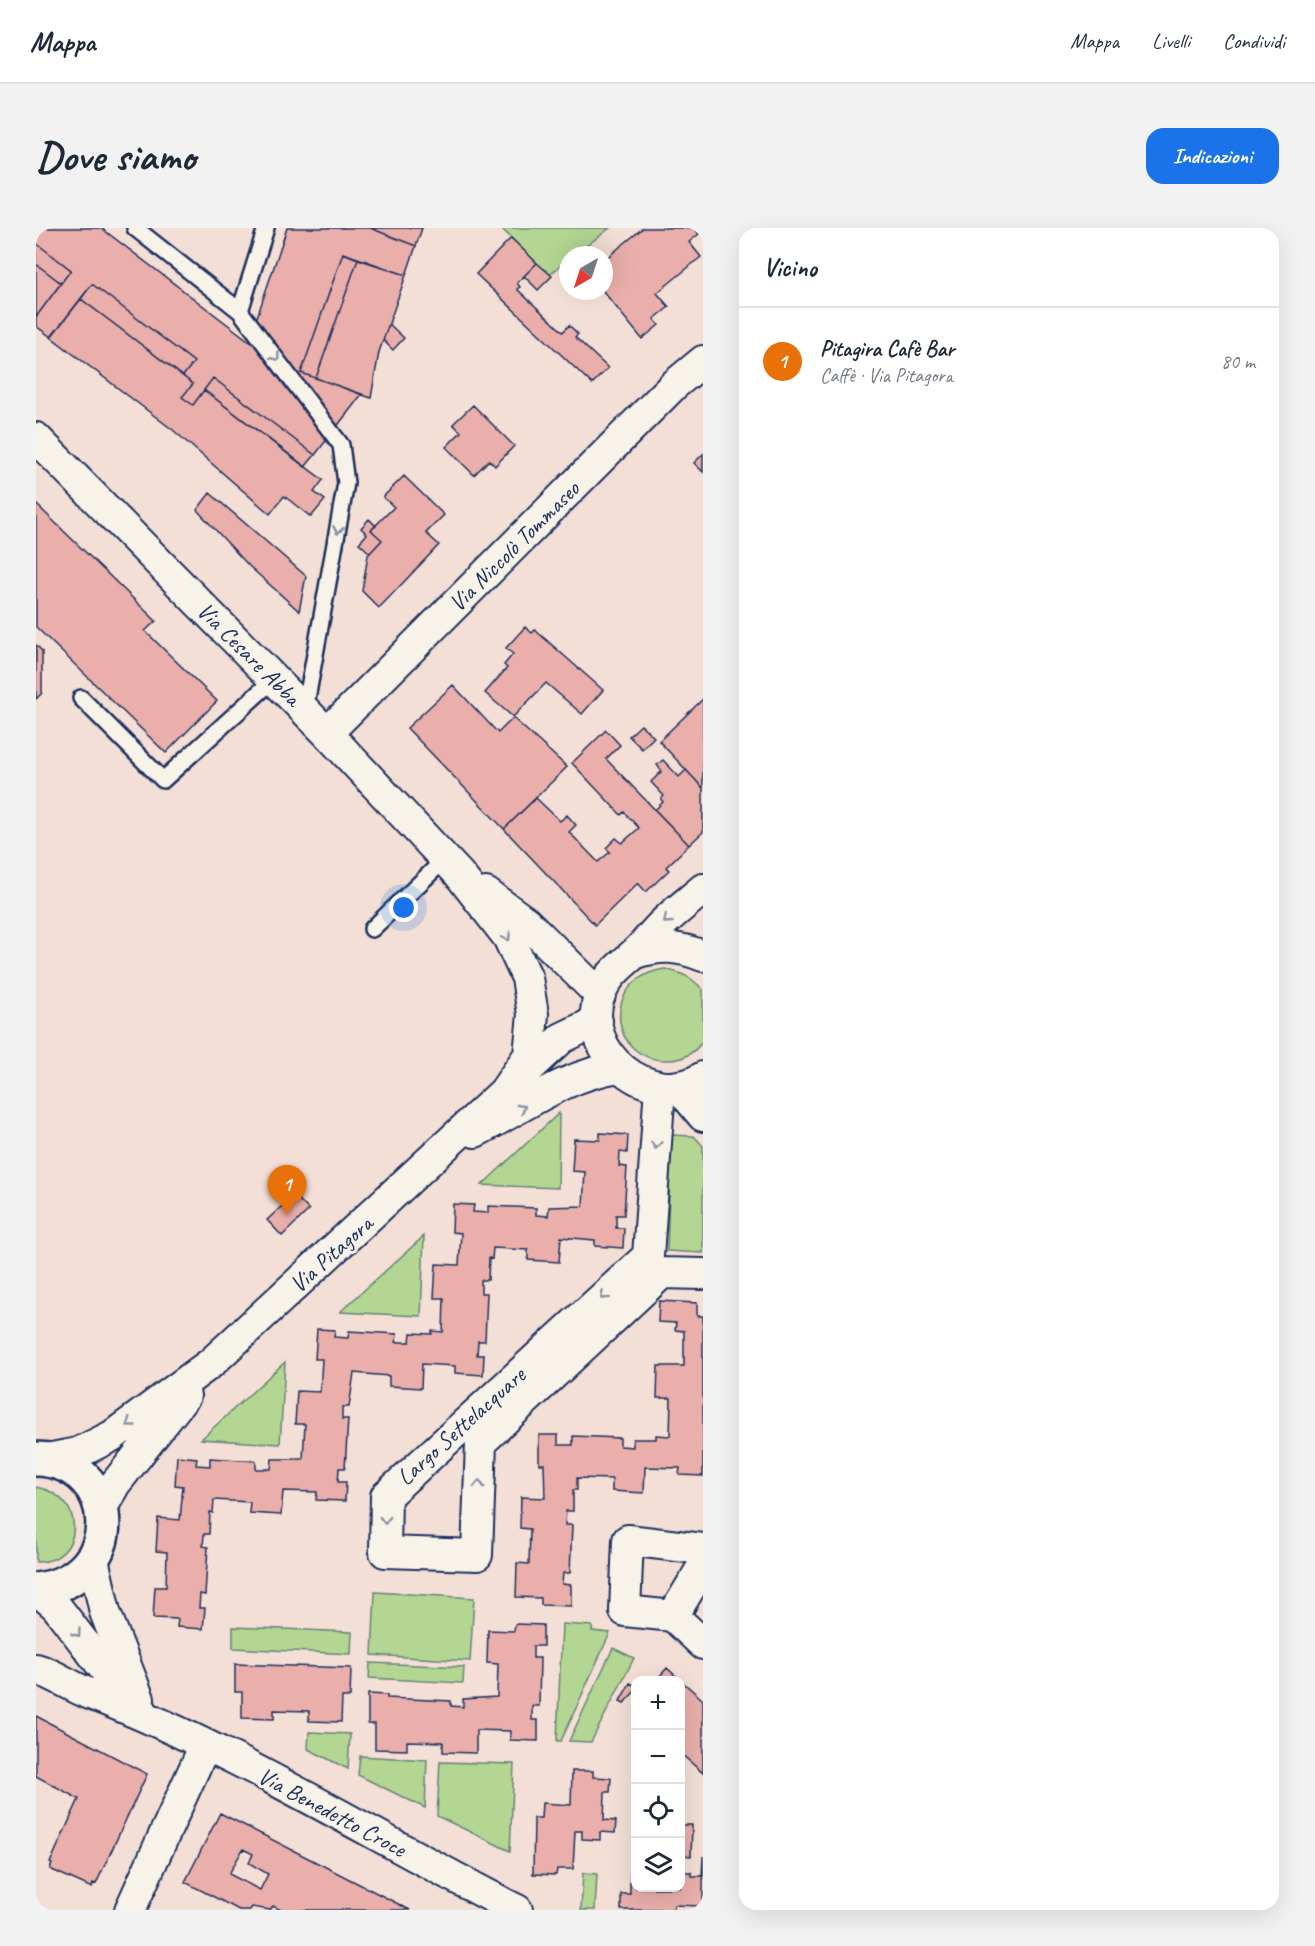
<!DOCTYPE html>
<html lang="it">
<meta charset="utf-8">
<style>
body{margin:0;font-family:Caveat,sans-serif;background:#f2f2f3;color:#1f2937}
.controls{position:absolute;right:18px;bottom:18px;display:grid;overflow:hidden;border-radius:12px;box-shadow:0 6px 24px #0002}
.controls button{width:54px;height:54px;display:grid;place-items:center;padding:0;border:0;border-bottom:2px solid #e0e1e3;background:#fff;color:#1f2937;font:30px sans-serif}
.compass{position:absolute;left:523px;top:18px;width:54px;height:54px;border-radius:50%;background:#fff;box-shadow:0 6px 24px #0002;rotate:219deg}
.you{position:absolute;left:368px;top:680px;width:21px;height:21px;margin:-15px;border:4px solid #fff;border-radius:50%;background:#1a73e8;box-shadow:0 0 0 9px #1a73e833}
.badge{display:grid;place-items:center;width:39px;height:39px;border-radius:50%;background:#1a73e8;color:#fff;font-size:20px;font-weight:700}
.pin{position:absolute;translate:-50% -50px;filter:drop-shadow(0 2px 3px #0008)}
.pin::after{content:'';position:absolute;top:32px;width:21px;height:18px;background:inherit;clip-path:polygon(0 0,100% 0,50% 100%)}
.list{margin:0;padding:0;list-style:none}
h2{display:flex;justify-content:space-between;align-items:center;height:78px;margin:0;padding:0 24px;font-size:26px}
h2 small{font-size:20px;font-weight:400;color:#747a83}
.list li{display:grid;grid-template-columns:39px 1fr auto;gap:18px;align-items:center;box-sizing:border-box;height:108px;padding:0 24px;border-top:2px solid #e0e1e3}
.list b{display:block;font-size:22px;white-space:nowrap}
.list p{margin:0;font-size:20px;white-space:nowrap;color:#747a83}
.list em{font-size:20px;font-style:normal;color:#747a83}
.icon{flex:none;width:33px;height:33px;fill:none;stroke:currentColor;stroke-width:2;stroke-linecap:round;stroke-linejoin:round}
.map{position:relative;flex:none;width:667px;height:1682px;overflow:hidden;border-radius:18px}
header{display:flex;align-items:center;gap:36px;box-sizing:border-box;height:84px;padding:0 30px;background:#fff;border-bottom:2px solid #e0e1e3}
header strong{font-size:28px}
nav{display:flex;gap:33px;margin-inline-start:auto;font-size:21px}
.intro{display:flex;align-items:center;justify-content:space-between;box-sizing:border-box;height:144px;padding:0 36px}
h1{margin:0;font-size:42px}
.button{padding:15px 27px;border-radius:18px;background:#1a73e8;color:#fff;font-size:21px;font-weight:700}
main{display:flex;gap:36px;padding:0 36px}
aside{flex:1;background:#fff;border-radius:18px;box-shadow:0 6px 24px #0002}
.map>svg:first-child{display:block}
.green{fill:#b3d792;stroke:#678378;stroke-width:1.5}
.building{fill:#eaafaa;stroke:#1b2f5e;stroke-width:1.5;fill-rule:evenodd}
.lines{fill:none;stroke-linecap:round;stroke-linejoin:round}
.service-casing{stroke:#1b2f5e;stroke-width:20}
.minor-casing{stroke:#1b2f5e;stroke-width:34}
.tertiary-casing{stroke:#1b2f5e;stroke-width:38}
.service{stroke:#f7f3e8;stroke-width:15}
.minor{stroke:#f7f3e8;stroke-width:30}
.tertiary{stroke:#f7f3e8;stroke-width:33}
.oneway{stroke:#8991a3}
.labels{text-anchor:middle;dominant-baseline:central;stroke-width:6;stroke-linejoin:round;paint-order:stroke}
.street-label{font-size:24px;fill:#1b2f5e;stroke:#f7f3e8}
</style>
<header>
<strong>Mappa</strong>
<nav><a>Mappa</a><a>Livelli</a><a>Condividi</a></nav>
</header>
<div class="intro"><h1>Dove siamo</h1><a class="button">Indicazioni</a></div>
<main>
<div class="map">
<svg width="667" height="1682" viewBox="0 0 667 1682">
<rect width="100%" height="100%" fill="#f3dfd5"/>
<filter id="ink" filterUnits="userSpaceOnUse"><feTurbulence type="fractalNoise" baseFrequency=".0167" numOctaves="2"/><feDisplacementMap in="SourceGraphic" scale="12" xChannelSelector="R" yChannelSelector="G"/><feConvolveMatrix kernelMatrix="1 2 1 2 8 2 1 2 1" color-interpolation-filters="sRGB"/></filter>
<g filter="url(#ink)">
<path class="green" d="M465,0H574L538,27H532V32L513,47Z
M629,741C646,745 656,749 667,762V812C660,824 647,832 633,832C573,835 563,751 629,741Z
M523,885L522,960L446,957Z
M635,907L658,908L667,918V1025L631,1023Z
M388,1008L385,1088L304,1084Z
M249,1134L244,1216L165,1211Z
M0,1259C53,1269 47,1335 0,1334Z
M339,1364L438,1370L434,1433L336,1427Z
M526,1396L556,1398V1403L574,1405L525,1513H521Z
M197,1399L316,1404L315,1426L197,1420Z
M577,1420L598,1430L555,1514L533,1513Z
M334,1435L428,1439L427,1455L333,1450Z
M273,1504L314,1506L312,1541L272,1521Z
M324,1528L391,1532L389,1580L322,1547Z
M404,1534L478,1536L474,1623L401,1588Z
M547,1645L561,1646L559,1682H545Z"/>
<path class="building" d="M0,0H65L216,115L221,109L215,107L251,0H334L380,18L370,47L307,25L265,145L326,166L279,227L177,150L157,177L146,169L157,156L147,148L158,134L56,56L15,109L0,98V89L35,42L0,15Z
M334,0H386L380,18Z
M607,0H658L663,6L653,14L665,29L621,65L633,79L618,91L623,97L606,111L567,63L568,32Z
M475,10L501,35L481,55L484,59L481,61L527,104L533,97L542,106L539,109L572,140L556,156L440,46Z
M0,15L35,42L25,55L0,36Z
M307,25L322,31L280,150L265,145Z
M322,31L370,47L343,124L335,170L280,150Z
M501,35L516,48L502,62L488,48Z
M0,36L25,55L0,89Z
M56,56L158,134L147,148L45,71Z
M45,71L157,156L146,169L157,177L168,162L287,252L278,264L289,272L275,289L248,268L234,286L137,202L15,109Z
M353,96L368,110L357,122L347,112Z
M177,150L279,227L269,239L168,162Z
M437,177L478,218L459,238L453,232L438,247L410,219L425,204L417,196Z
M667,226V244L658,235Z
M368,248L408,287L390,305L403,317L343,380L326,363L332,327L346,312L335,302L358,279L347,269Z
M174,265L270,348L263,383L213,338L161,282Z
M0,276L120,393L109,403L181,473L130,525L0,399Z
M333,291L340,298L335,302L346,312L334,325L323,315L331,306L325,300Z
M489,399L496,405L499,402L567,462L546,486L510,455L477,489L449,465L471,440L468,437L477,426L470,420Z
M0,417L6,423V465L0,471Z
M417,457L462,505L477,490L531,539L468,601L371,500Z
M667,471V560L623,513Z
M605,497L618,509L606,521L593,508Z
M570,502L584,517L570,531L653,617L630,639L633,642L610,664L602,655L559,697L468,601L500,570L524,593L531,587L540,597L533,604L562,634L574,624L570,620L580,610L586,615L603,600L588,584L585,587L536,535Z
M627,532L643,549L650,542L667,560V604L653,617L619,582L627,574L625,571L628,568L615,554L626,543L621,537Z
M564,905L592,907L591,925L584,924L583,938L591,939L588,987H580V1000H588L587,1020L559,1018V1012L525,1009L523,1034L492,1032V1022L457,1020L456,1031L453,1030L452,1052H445V1065H451L449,1113H442L441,1127H448L447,1147L419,1145V1138L386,1136L385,1160L353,1158V1148L318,1145L313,1179H306V1191H312L309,1240H303L302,1254H310L309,1273L280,1272L281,1264L247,1263L245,1287L213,1285L214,1274L178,1272L177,1285L174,1284L173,1306H168L167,1318L172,1319L169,1367L164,1366L163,1380H169L167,1401L141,1399L142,1391L117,1390L119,1359H130L131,1324L120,1323L122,1290L144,1292L147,1258L139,1257L141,1228L161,1230L160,1237L174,1238V1230L220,1233V1241H235L236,1231H267L269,1196H259L261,1163L284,1164L286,1131H279L281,1101L299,1102L298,1109L312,1110L313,1103L361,1106L360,1114H374L375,1105L396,1106V1103L407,1104L408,1070H398L400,1036L423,1037L425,1005L416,1004L417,976L438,977L437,984L452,985V978L500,980V987L512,988L513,979L547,978L549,944L536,943L538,911L564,912Z
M258,967L273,982L246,1008L231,992Z
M623,1073L661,1075V1088H667V1248L643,1247L644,1240L609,1239L608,1265L576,1263V1251L541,1250V1262H537V1283H530L529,1297H536L534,1345H527L526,1356L535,1357V1378L505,1377V1370L480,1369L481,1335L493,1336L494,1301L484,1300L485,1269L509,1270L508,1236H503V1207H522V1217H537V1208L584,1210V1218L597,1219V1211H620V1207L634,1208L635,1170H621L622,1138H648V1103L639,1102L640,1095L622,1094Z
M479,1396L507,1397V1418H497V1430H504L503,1478H496V1492H502V1513L474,1512V1503L440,1502V1525L407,1524V1514L371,1513V1522L339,1521V1496H332V1466L351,1467V1470L415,1473V1478L427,1479V1471L461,1469L462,1436L451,1435L452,1402L478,1403Z
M199,1436L315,1440L314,1469H306L305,1494L273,1493V1483L238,1482V1491L206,1490V1464H199Z
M631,1440L667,1472V1545L644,1525V1452H620Z
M594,1455L600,1458V1462L588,1475L584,1473Z
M0,1488L111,1546L60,1656L57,1655L56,1660L14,1641L16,1636L14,1635L43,1571L0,1548Z
M536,1543H557V1549L575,1550L574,1564H569L568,1592L580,1593L579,1605L564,1604V1612L546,1611V1603H539L537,1641H521L520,1647L497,1646L498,1590H505L506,1575L535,1577Z
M184,1585L374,1682H245L237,1678L234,1682L216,1679L214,1682H203L149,1654ZM207,1621L217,1626L213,1635L232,1646L224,1662L193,1646Z
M644,1597H656L655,1628L647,1627V1644H655V1648H666L667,1628V1682H664V1678L638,1677V1682H585V1666H594V1646H600V1660H644Z"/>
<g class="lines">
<defs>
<path id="service" d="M99,0L204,83L305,217L310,255L269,482
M204,83L230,0
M45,470L127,552L238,451
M336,701L409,631"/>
<path id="minor" d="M0,210L291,505L423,646L472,709L491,750L497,786L493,827L467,865
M291,505L638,157L667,133
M667,661C653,673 638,684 625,697C616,706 609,716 600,724C585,738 572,746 564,766C542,824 615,883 667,849
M450,665L490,694L564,767
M599,725C625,717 642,718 667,728
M642,858L667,888
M624,859L612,1028L350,1268L349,1324L441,1327L445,1214L626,1045L667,1046
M439,904C489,879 526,848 583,839
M11,1231L42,1225L76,1208L175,1135L526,810L561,793
M65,1282L79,1256L149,1168
M57,1331L69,1384L103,1471
M667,1338L637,1388L667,1416
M1,1362L20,1378L69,1442L106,1483
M637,1388L589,1383L592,1312L667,1321
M0,1441C19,1446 35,1459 54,1466C202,1523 339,1610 481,1682
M94,1682L169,1517"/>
<path id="tertiary" d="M0,1231C85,1233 93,1351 0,1362"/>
</defs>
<use href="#service" class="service-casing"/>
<use href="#minor" class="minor-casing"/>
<use href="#tertiary" class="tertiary-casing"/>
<use href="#service" class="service"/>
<use href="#minor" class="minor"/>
<use href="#tertiary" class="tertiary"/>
</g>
<defs><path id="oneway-chevron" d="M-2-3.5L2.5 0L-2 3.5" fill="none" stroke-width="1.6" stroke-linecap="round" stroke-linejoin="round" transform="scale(1.5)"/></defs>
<g class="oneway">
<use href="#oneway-chevron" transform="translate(240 129) rotate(52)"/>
<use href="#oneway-chevron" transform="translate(302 302) rotate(100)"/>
<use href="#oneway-chevron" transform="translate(631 692) rotate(139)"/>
<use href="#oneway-chevron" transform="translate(471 709) rotate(58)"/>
<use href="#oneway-chevron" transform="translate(486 880) rotate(-30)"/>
<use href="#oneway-chevron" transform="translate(620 917) rotate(94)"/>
<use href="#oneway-chevron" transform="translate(568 1068) rotate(138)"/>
<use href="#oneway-chevron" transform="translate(94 1195) rotate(144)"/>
<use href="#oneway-chevron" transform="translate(443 1256) rotate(-88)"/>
<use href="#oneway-chevron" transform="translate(349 1292) rotate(91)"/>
<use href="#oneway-chevron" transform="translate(41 1405) rotate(53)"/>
</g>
</g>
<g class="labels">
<g class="street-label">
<text transform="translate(478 318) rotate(-45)">Via Niccolò Tommaseo</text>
<text transform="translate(213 426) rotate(45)">Via Cesare Abba</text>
<text transform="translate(295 1026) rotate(-42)">Via Pitagora</text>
<text transform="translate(425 1198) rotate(-42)">Largo Settelacquare</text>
<text transform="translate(296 1584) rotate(28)">Via Benedetto Croce</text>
</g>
</g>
</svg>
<div class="controls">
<button>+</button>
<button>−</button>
<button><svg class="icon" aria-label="locate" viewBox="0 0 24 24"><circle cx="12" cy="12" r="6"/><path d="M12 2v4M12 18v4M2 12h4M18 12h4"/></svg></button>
<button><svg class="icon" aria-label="layers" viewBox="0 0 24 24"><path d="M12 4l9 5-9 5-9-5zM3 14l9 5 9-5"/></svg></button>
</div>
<svg class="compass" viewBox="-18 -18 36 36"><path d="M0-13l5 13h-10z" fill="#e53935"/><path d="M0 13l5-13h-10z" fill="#747a83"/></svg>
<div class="you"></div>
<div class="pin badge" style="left:251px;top:987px;background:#e8710a">1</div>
</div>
<aside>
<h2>Vicino<small></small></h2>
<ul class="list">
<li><span class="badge" style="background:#e8710a">1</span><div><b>Pitagira Cafè Bar</b><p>Caffè · Via Pitagora</p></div><em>80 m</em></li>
</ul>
</aside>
</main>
